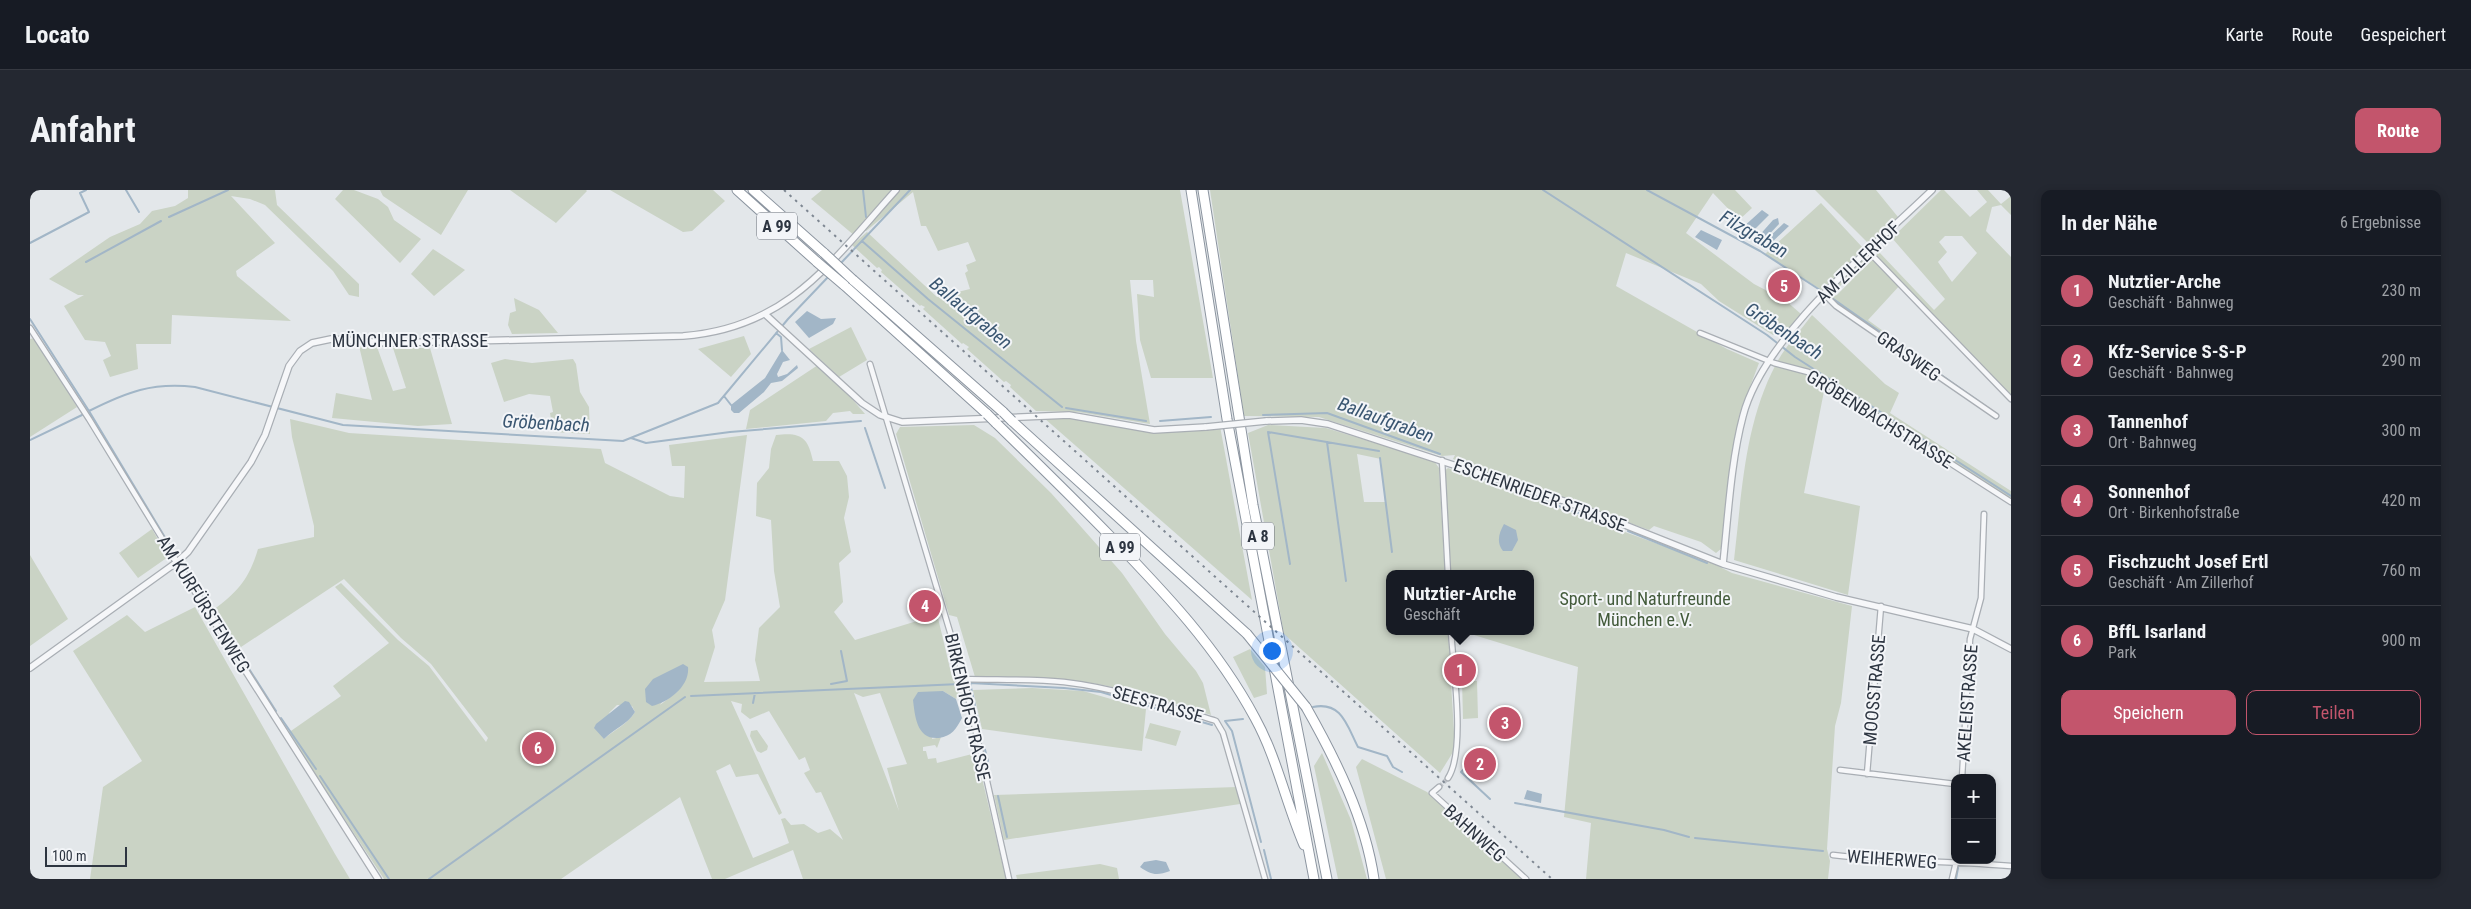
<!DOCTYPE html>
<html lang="de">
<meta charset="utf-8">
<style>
body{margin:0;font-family:"Roboto Condensed",sans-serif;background:#242831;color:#f1f3f6}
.controls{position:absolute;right:15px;bottom:15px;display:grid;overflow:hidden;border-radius:10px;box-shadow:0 2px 8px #0003}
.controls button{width:45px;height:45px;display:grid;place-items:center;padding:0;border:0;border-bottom:1px solid #363941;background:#171b24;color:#f1f3f6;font:25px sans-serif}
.scale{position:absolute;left:15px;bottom:12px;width:82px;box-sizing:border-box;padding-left:5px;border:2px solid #2d3541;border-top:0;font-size:14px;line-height:18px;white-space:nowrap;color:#2d3541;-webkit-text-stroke:4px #f3f5f8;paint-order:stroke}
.you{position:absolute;left:1241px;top:460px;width:18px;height:18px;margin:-12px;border:4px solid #fff;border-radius:50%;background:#1a73e8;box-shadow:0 0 0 8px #1a73e833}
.badge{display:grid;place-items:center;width:32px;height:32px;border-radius:50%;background:#c3556c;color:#fff;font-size:16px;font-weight:700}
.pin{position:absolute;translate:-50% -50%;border:2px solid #fff;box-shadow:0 1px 5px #0006}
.popup{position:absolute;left:1356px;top:380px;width:148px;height:65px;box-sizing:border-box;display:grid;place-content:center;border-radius:10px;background:#171b24;filter:drop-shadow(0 1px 4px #0005);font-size:16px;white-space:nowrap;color:#9ea1a6}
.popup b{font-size:19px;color:#f1f3f6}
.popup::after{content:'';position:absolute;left:50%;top:100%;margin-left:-10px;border:10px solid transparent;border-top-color:#171b24}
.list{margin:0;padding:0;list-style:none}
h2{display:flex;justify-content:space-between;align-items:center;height:65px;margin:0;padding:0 20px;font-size:21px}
h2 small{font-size:16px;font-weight:400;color:#9ea1a6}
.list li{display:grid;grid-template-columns:32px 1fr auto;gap:15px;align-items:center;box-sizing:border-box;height:70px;padding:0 20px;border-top:1px solid #363941}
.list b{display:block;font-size:19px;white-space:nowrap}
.list p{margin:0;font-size:16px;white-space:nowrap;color:#9ea1a6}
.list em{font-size:16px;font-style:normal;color:#9ea1a6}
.actions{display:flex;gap:10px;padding:15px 20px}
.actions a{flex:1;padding:11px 0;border:1px solid #c3556c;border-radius:10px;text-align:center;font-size:18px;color:#c3556c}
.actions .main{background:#c3556c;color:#fff}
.map{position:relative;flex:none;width:1981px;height:689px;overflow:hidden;border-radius:10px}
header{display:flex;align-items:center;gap:30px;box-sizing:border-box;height:70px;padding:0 25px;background:#171b24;border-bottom:1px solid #363941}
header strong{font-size:24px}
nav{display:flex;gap:28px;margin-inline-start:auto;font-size:18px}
.intro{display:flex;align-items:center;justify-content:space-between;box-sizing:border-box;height:120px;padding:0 30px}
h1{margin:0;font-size:35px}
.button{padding:12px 22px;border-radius:10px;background:#c3556c;color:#fff;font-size:18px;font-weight:700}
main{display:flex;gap:30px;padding:0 30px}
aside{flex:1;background:#171b24;border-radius:10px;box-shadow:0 2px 8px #0003}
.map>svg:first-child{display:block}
.green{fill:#cad3c5;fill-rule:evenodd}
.water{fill:#a2b6c7}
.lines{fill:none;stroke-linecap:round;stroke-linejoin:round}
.stream{stroke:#a2b6c7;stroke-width:2}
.minor-tunnel{stroke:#bfc3c8;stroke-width:4.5;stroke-dasharray:4.5 2;stroke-linecap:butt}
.minor-casing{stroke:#a9aeb4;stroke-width:7}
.tertiary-casing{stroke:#a9aeb4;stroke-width:8}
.motorway-casing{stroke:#8c95a0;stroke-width:11}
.minor{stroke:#f6f7f9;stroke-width:4.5}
.tertiary{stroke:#f6f7f9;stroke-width:5.5}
.motorway{stroke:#fff;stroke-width:9}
.rail{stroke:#7e8792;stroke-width:2;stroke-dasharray:2.5 5;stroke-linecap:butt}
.tertiary-bridge-casing{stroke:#a9aeb4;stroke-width:8;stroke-linecap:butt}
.motorway-bridge-casing{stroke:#8c95a0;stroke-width:11;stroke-linecap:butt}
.tertiary-bridge{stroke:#f6f7f9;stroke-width:5.5}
.motorway-bridge{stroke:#fff;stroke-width:9}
.labels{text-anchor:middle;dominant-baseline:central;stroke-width:4;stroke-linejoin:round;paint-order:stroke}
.shield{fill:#f3f5f8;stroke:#686f78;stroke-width:1}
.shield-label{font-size:16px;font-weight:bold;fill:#2d3541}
.street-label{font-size:18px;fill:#2d3541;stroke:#f3f5f8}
.park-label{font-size:18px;fill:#435b3b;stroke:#f3f5f8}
.water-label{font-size:19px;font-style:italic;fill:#3a5671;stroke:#f3f5f8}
</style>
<header>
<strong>Locato</strong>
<nav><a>Karte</a><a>Route</a><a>Gespeichert</a></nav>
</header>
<div class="intro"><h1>Anfahrt</h1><a class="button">Route</a></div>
<main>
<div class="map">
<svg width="1981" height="689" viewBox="0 0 1981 689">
<rect width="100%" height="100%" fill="#e3e7ea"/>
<path class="green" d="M158,0H245L247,15L329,94V107L319,105L303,81L235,15L220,9L201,6L245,53L206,81L207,86L261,131L142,125L141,154H106L108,179L80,187L73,170L81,166L75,152L55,150L34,116L54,105H48L19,89L80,47L110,34L122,21L145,16L158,8Z
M313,0H324L348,9L358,17L364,30L391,49L370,73L305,9Z
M350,0H438L411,45L353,6Z
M480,0H556L557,1L526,33Z
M580,0H683L695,11L662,41L653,42Z
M792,0H1150L1183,188H1121L1110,150L1107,104L1124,107L1123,90H1100L1106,151L1120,234L1048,222L1006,221L980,197L981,195L976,191L974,192L937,159L939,157L933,153L932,154L893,119L895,117L891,115L890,116L851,82L852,80L849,77L847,78L822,55L837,42L907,107L940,99L935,83L938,81L936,75L946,71L938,52L908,61L896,36H891L883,2L836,41L832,39L825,46L781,9Z
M1180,0H1705L1722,18L1709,30L1683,3L1656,43L1724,94L1755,110L1771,124L1760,139L1743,145L1689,111L1671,94L1596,63L1586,96L1697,159L1729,173L1709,226L1692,358L1686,363L1671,352L1624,336L1619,340L1423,269L1425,265L1412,266L1289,227L1214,226Z
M1785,0H1846L1868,27L1840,55Z
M1911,0H1914L1940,27L1957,12L1947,0H1958L1971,14L1981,6V25L1971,15L1962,17L1956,41L1981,67V205L1871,94L1838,130L1897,173L1894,174L1799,108L1807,105L1849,62L1904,120L1915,109L1862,48ZM1915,46H1932L1947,63L1922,92L1908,72L1917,62L1909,52Z
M1791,13L1833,58L1793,101L1735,64Z
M403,59L435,80L404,106L381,84Z
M1836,67H1839L1807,99L1798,104Z
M484,108L509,120L528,143L482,144L478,135L480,123L486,121Z
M1782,125L1855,194L1869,203L1860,223L1981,301V309L1796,191L1774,303L1830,316L1818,405L1704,370C1712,303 1714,235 1746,174C1755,157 1770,141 1782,125Z
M821,137L837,170L809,187L779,159Z
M714,146L721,164L701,187L668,159Z
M5,148L47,217L0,247V149Z
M329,156L347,157L363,201L376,198L363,158H400L422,234L388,236L302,228L306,203L342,210Z
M475,169L502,173L543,169L546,174L550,202L559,217L560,244L523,242L520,223L523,222L520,206L499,204L474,212L461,173Z
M788,175L817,203L835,224H823L820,221L803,223L796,231L716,239L720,220Z
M1014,228L1042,229L1124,240L1190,236L1222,410Z
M260,229L319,243L571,259L575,273L640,306L654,308L655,276H642L639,255L717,245L695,410L682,440L685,457L674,492L730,491L725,470L729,438L750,417L744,381L741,330L726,326L727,293L739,278L741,259L746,245C771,242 778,247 783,271H809L817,286L819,307L814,328L821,362L809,373L813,412L804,422L825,450L887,431L890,433L908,428L922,487L929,501L926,509L913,501L902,549L911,547L907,558L905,555L893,557V561H896L898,569L906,568L907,573L946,563L976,689H773L763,660L695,689H682L650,607L531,689H354L258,543L311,506L303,496L359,453L305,397L311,393L368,450L399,476L456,552L458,548L401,474L371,448L314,389L211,457L183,420C208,402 219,389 228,359L284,347V336L262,247ZM658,477L647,502L630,515ZM824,503L833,507L850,503L877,574L857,578L869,621ZM701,511L712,514L711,522L720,529L739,521L769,570L775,567L780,580L774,583L786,603L791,602L813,650L800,639L788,643L774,634L761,635L755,628L751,629L759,653L723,668L686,581L700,574L706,587L728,584L749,625L752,623ZM587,515L602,516L605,522C597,535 585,539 574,549L579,523Z
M944,235L965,248L1021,303L1092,383L1135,444L1166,481L1173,493L1181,525C1134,510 1086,494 1036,490C1006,487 975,488 945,487L927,427L919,425L866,244L870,237Z
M1238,235L1296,238L1404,271L1409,278L1415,384H1360V441H1418L1425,559L1410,583L1254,444L1218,243ZM1327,264L1351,269L1355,312H1334Z
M1418,278L1686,375L1702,383L1822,416L1811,513L1805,536L1797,659L1800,671L1798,689H1556L1561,633L1534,627L1548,477L1431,441H1500V384H1420L1414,281Z
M122,339L138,367L108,388L89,363Z
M0,365L38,429L0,456Z
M165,417L305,664L320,689H60L73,597L112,571L43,461L97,425L115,442Z
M1220,459L1235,477L1237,504L1224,508L1203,467Z
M1432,490L1447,491L1448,528L1433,529Z
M1002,498L1053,501L1116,519L1112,561L952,539L943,500Z
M1120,533L1151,541L1146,556L1115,548Z
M727,540L738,556L737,560L731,563L727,561L720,546L721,541Z
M1292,563L1321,630L1337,689H1308L1284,576Z
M1332,569L1397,602L1492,689H1356L1326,577Z
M1207,597L1210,614L974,650L964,605Z
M1070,674L1087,678L1089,689H987L986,685Z"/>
<path class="water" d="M1732,20L1739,25L1721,43H1713L1712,38Z
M1748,28L1749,34L1731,53L1728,52L1727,48L1743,30Z
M1754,33L1759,36L1738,56L1735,53L1736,50Z
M1671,40L1692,50L1687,60L1665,47Z
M777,121L791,129L806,128L803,134L779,148L765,132Z
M752,160L760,170L753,172L747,184L748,187L757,184L767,175L768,178L752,191L741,193L734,202L709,223H704L701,220V215L735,188Z
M1474,334L1486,340L1488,350L1482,361H1473C1466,352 1469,343 1474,334Z
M653,474L658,477C660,496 639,512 622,516L616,512L615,499L623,489Z
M913,501L926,509L932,528C926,539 922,546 909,548C887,550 885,527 883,510L888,502Z
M595,511L599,512L605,522C597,535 585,538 574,549L564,538L566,534Z
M1497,600L1512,604L1511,613L1494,609Z
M1126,670L1136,672L1140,681C1127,686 1121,685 1110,677L1114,672Z"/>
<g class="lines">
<path class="stream" d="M96,0L109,22
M833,0L836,27
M1513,0L1737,145L1765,167L1981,306
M1617,0L1730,61L1790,100
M139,27L198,0
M832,51L898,109L1032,217
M0,53L59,22L50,3L56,0
M56,72L131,31
M811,73L880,0
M1802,108L1961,220
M0,129L59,221L145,364
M746,143L751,147L752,160
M694,206L701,215
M1036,218L1116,231
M59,221C97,202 122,192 165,197L313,235L593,251L688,213L758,129L799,86
M1233,225L1297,223L1410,264
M1130,231L1181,227
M835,238L855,298
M601,248L616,253L700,242L831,231
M0,250L52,225
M1297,252L1316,391
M1350,268L1362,362
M1427,279L1589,338
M1598,341L1677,373
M1260,374L1238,242L1349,261
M153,376L209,464
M214,471L246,521
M801,494L817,491L811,461
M661,506L930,494
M723,513L725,503
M1283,517C1312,511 1317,536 1328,557L1357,566L1363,577L1372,582
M251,528L286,579
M1213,529L1195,531L1202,541L1231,652
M952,547L940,493L1034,498L1071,502L1182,535
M954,556L958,571
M1434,579L1431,582L1460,609
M290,586L359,689
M968,606L977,647
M1485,613L1634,640L1659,647
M1665,648L1793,661
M1234,660L1241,689
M399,689L655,507
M1926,689L1928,678"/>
<path class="minor-tunnel" d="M1409,597L1418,588"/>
<defs>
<path id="minor" d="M1838,61L1981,209
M1794,104L1806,116L1966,226
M0,138L59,229L144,368
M1670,143L1744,173L1778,182L1981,312
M840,174L934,489L979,689
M1412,270L1418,384
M934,489C967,490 1001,489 1034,492C1086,498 1136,515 1186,531L1193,543L1235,689
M1810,580L1925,594
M1837,584L1851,416
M1418,588C1436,561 1423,476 1421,441
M1932,588L1940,449L1951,408L1954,324
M1409,597L1402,603L1496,689
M1803,665C1863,672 1922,671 1981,676
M1922,689L1926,672"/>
<path id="tertiary" d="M736,125L832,213L850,225L872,232L1039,225L1124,240L1176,237
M1236,231L1271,230L1298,234L1537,312L1693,374L1806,407L1943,439L1981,459
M144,368L348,689
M1693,374C1698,327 1701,271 1713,226C1733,147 1843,57 1902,0
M0,478L147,372L158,362L221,272L235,245L259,176L270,161L282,153L301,149L357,153L653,146C758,138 801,72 866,0"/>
<path id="motorway" d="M707,0L787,72
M723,0L794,63
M1161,0L1197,229L1284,689
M1173,0L1223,315L1297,689
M823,90L973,222
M814,95L957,224
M982,231L1217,444
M966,233C1004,270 1042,307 1079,345C1134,402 1187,457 1225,528C1247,568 1256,613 1274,655
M1276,517C1306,570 1335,628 1344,689"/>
</defs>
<use href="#minor" class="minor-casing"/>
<use href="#tertiary" class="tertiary-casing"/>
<use href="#motorway" class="motorway-casing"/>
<use href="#minor" class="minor"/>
<use href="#tertiary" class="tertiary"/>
<use href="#motorway" class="motorway"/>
<path class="rail" d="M754,0L1522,689"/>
<defs>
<path id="tertiary-bridge" d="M1176,237L1236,231"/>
<path id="motorway-bridge" d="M794,63L823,90
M787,72L814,95
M973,222L982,231
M957,224L966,233
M1217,444L1276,517"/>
</defs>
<use href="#tertiary-bridge" class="tertiary-bridge-casing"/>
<use href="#motorway-bridge" class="motorway-bridge-casing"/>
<use href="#tertiary-bridge" class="tertiary-bridge"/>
<use href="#motorway-bridge" class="motorway-bridge"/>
</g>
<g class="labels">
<g class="shield">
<rect x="727" y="22.5" width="40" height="27" rx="4"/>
<rect x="1212" y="332.5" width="32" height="27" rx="4"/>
<rect x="1070" y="343.5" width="40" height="27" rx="4"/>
</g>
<g class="shield-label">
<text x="747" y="36">A 99</text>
<text x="1228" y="346">A 8</text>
<text x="1090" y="357">A 99</text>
</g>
<g class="street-label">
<text transform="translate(1828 72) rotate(-44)">AM ZILLERHOF</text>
<text x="380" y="150">MÜNCHNER STRASSE</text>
<text transform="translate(1879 166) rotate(35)">GRASWEG</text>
<text transform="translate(1850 229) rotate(32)">GRÖBENBACHSTRASSE</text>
<text transform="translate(1510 305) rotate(20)">ESCHENRIEDER STRASSE</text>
<text transform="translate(174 414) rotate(58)">AM KURFÜRSTENWEG</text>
<text transform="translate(1844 500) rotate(-85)">MOOSSTRASSE</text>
<text transform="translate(1937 513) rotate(-86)">AKELEISTRASSE</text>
<text transform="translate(1128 514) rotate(16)">SEESTRASSE</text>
<text transform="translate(938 517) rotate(77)">BIRKENHOFSTRASSE</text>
<text transform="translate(1445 643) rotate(42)">BAHNWEG</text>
<text transform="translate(1862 669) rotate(4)">WEIHERWEG</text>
</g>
<g class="park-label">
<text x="1615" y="408">Sport- und Naturfreunde<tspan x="1615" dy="21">München e.V.</tspan></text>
</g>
<g class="water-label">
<text transform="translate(1724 44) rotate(30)">Filzgraben</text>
<text transform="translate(941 123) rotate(40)">Ballaufgraben</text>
<text transform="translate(1754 141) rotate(33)">Gröbenbach</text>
<text transform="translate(1356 230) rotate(20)">Ballaufgraben</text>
<text transform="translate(516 233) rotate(3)">Gröbenbach</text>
</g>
</g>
</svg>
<div class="controls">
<button>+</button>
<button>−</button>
</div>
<div class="scale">100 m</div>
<div class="you"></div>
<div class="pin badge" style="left:1430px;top:480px">1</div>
<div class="popup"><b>Nutztier-Arche</b>Geschäft</div>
<div class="pin badge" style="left:1450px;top:574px">2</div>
<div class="pin badge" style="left:1475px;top:533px">3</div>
<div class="pin badge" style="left:895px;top:416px">4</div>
<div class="pin badge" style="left:1754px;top:96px">5</div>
<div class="pin badge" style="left:508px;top:558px">6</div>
</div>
<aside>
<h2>In der Nähe<small>6 Ergebnisse</small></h2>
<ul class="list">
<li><span class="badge">1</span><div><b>Nutztier-Arche</b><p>Geschäft · Bahnweg</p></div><em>230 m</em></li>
<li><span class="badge">2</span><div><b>Kfz-Service S-S-P</b><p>Geschäft · Bahnweg</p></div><em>290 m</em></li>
<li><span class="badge">3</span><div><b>Tannenhof</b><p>Ort · Bahnweg</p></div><em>300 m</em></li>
<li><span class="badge">4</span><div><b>Sonnenhof</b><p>Ort · Birkenhofstraße</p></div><em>420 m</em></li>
<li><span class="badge">5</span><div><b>Fischzucht Josef Ertl</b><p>Geschäft · Am Zillerhof</p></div><em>760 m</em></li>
<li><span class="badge">6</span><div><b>BffL Isarland</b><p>Park</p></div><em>900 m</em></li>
</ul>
<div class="actions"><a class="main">Speichern</a><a>Teilen</a></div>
</aside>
</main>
